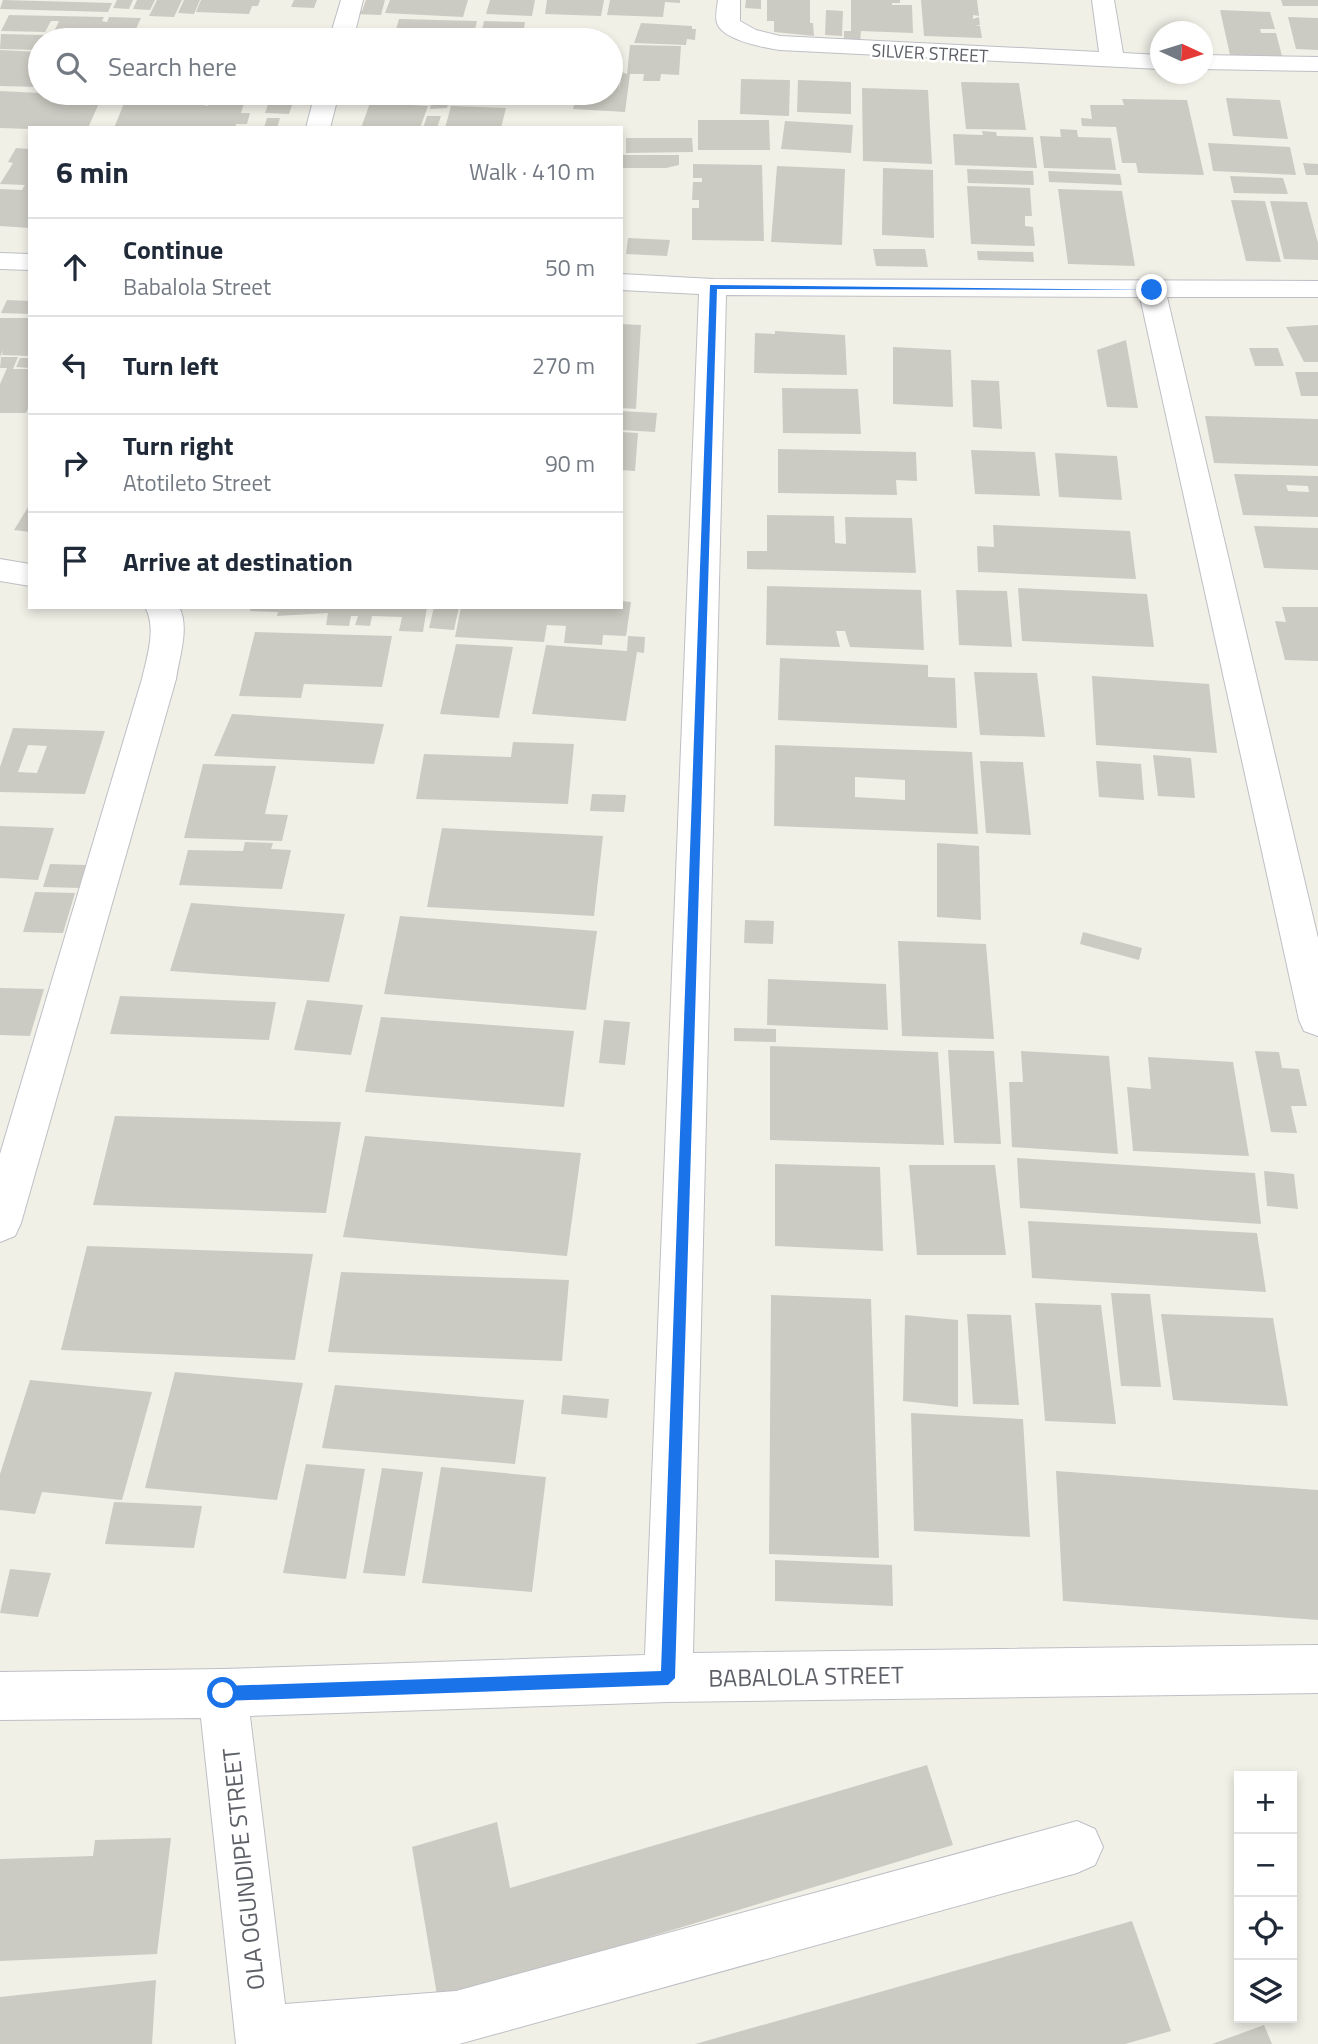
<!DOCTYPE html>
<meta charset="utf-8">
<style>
body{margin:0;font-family:"Titillium Web",sans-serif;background:#f6f6f7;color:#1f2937}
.controls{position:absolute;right:21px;bottom:21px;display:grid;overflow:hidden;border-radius:0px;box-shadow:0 4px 10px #0003}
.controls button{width:63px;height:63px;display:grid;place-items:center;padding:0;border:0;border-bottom:2px solid #e0e1e3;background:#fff;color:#1f2937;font:35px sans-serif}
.compass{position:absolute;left:1150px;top:21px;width:63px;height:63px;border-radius:50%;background:#fff;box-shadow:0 4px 10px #0003;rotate:94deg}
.stop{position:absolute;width:21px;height:21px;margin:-16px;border:5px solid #1a73e8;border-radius:50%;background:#fff}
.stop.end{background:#1a73e8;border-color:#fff;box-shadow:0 2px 7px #0008}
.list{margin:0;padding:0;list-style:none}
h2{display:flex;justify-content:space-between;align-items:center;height:91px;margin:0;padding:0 28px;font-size:30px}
h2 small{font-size:23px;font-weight:400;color:#747a83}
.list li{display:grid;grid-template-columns:46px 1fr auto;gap:21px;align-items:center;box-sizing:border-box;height:98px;padding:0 28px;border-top:2px solid #e0e1e3}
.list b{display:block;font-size:26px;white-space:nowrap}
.list p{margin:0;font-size:23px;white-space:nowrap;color:#747a83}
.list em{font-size:23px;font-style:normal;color:#747a83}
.icon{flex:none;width:38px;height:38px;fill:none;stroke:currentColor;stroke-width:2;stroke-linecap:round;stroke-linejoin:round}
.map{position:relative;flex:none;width:1318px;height:2044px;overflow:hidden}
.search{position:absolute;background:#fff;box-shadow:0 4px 10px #0003;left:28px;top:28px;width:595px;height:77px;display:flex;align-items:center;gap:18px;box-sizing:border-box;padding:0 24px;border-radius:38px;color:#747a83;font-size:26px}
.panel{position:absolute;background:#fff;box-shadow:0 4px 10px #0003;left:28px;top:126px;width:595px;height:483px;border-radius:0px}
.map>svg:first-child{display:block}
.building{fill:#cccbc3;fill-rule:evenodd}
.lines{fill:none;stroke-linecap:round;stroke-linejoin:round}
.minor-casing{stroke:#bebfc6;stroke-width:2}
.minor{fill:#fff;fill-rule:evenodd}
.route{fill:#1a73e8}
.labels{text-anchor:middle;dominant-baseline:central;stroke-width:5;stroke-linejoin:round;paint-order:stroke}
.far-street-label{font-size:18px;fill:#5e6068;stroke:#fff}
.near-street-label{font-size:24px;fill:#5e6068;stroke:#fff}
</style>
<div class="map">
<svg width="1318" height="2044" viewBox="0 0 1318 2044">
<rect width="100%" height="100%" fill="#f1f0e7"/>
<path class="building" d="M3,0L112,3L108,12L0,9Z
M117,0H133L129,9L113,8Z
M137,0H155L150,10L133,9Z
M157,0H182L174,17L149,16Z
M184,0H200L194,14L178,13Z
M201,0H260L258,6H252L249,14L196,12Z
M294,0H317L314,8L291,7Z
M366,0H385L381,15L355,14L357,11H362Z
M390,0H468L463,17L385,13Z
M490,0H535L532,16L486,14Z
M547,0H604L601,16L545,14Z
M610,0H680V3L665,2L663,17L607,15Z
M746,0H761V9L745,8Z
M767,0H810V23H813L814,36L774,32V21H767Z
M851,0H900V3H892V5H912L913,33L861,31L860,41L844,40V31H851Z
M921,0H977L979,16L973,15V19L979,17L980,25L975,26H980L982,38L924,36Z
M1281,0H1318V6H1283Z
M826,10L843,11L842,36L825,35Z
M1220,10L1270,12L1275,29H1260L1261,33H1276L1282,56L1230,55Z
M9,15L104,17L102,21L107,22L109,17L141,18L131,40H52L55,34H101L54,32L59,21H51L45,32L1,31Z
M1288,17L1318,18V50L1296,49Z
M399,19L477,21L474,34L481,35L484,21L525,22L522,40H393Z
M641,23L692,26V29H696L695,40L687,39L686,45L634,43Z
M1,34L46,35L40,40V50L0,49Z
M630,45L681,46L679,75L661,74L660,81H643L644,74H630L625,112L573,109L577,93H611V72H620L619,91L622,72L627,74Z
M0,50L40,52V87L0,86Z
M741,79L790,80L789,116L740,114Z
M798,80L851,82V114L797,112Z
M961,82L1019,83L1026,130L966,129Z
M862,88L928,90L932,164L863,161Z
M0,91L40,93L103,94L88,128L30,129L0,128Z
M383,94L450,96L447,108L430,109L431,104L380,102Z
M271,96H286L281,103L286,99H294L289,114L265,113Z
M1226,98L1280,100L1288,139L1233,136Z
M1122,99L1187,100L1204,175L1138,173L1136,163H1122L1116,127L1082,126L1081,118L1092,119L1090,105H1124Z
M125,101H156L155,104L204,102L203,105L208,106L210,102L244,103L241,113H250L247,124H236L235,128H114Z
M370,103H379L428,106L420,128H361Z
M451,106L506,108L501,128H445Z
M427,116H441L437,128H423Z
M267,118H280L277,128H264Z
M698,120H769L770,150H698Z
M785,121L853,125L851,153L781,149Z
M1060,129L1077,130L1078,137L1111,138L1116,170L1044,168L1040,136L1061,137Z
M982,131L996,132L997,136L1033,137L1037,168L955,165L953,134L983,135Z
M626,138H692L693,152L626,153Z
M1208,143L1290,147L1296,175L1213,171Z
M16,148L30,149V228L0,226V189L22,190L25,185L0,184L13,163L8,162Z
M621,155H679V165L666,168H621Z
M1303,163L1318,164V175H1306Z
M693,164L762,165L764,241L692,240V208H699V200H692L693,182H702V178H693Z
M777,166L845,169L842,245L771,242Z
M883,168L933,170L934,238L882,235Z
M967,169L1033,171L1034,185L968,183Z
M1048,171L1120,174L1122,185L1049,182Z
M1230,176L1283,178L1288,194L1234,193Z
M967,186L1030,188L1032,216H1025V226L1033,227L1035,246L971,244Z
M1058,189L1122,191L1135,266L1068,264Z
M1231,200L1265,201L1281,262L1246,261Z
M1270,201L1307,202L1318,243V260L1284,259Z
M628,238L670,240L667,256L626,254Z
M873,249H925L928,267L876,266Z
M977,251L1033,252L1034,262L978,260Z
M7,300L30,301V314L1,313Z
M0,318H30V356L2,355L3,350L0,357Z
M621,324L641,325L636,409L621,408Z
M1318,325V362H1304L1286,327Z
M775,331L845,335L847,375L754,373L755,333L775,334Z
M1126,340L1138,408L1107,407L1097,350Z
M893,347L951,350L953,407L893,404Z
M1249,348H1278L1284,366H1255Z
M1,357H18L13,369H30V404L26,413H0V384L7,368H0Z
M20,358H30V368L16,367Z
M1295,372H1318V396H1301Z
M971,380L999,381L1002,429L973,427Z
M782,388L858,389L861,434L783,433Z
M621,411L657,413L655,432L621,430Z
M1205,416L1318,419V466L1214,463Z
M621,432L638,433L635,471L621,470Z
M778,449L916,452L917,481L896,480L897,495L778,493Z
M971,450L1035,452L1040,496L975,494Z
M1055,453L1117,456L1122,500L1059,497Z
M1234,474L1318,476V517L1243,515ZM1286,485L1308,486L1309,492L1288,491Z
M30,504V532L14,530Z
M767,515L834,516L835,543L846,544L845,517L912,518L916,573L747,569V551H767Z
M993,525L1130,531L1136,579L978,572L977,546L994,547Z
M1254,526L1318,528V570L1264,568Z
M767,586L921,590L924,650L850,647L845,631H836L840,647L766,645Z
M1018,588L1147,594L1154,647L1022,641Z
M956,590L1007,591L1012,647L959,645Z
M621,601L631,602L626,636L603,635L602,645L564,643L566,626L547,625L544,642L455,637L461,607H621Z
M251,607H427L423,632L399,631L402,617L372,616L370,626L355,625L358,616H351L349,626L326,625L328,613L277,616L278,612L250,611Z
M434,607H459L454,630L429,628Z
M1282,607H1318V661L1285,660L1275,621L1286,622Z
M255,632L392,636L382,687L304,684L301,698L239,696Z
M628,636L645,637L644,653L637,652L626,721L532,714L546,645L627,651Z
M456,644L513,647L499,718L440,714Z
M780,658L928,665V677L955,678L957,728L778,720Z
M974,672L1037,673L1045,737L980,735Z
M1092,676L1209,684L1217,753L1096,745Z
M232,714L384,724L374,764L214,756Z
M13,728L105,731L85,794L0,792V767ZM28,745L47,746L37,773L18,772Z
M513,742L574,744L568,804L416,799L424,754L511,757Z
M775,745L972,752L978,834L774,826ZM855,777L905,780V800L855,797Z
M1153,755L1191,758L1195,798L1158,796Z
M980,761L1023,762L1031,835L986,833Z
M1096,761L1141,764L1144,800L1099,797Z
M203,764L276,766L265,814L288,815L282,841L184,838Z
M592,794L626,795L624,812L590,811Z
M0,826L54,828L38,880L0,878Z
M442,828L603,836L594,916L427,907Z
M245,842L273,843L271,849L291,850L282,889L179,885L188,850L243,851Z
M937,843L979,846L981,920L937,917Z
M50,864L87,865L80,888L43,887Z
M35,892L75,893L63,933L23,932Z
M191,903L345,914L329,982L170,971Z
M400,916L597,931L586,1010L384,994Z
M745,920L774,921L773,944L744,943Z
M1083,932L1142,948L1139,960L1080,944Z
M898,941L986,944L994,1039L902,1036Z
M768,979L886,984L888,1030L767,1025Z
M0,988L44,989L30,1036L0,1035Z
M120,996L276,1002L269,1040L110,1034Z
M307,1000L363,1005L351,1055L294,1050Z
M381,1017L574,1031L564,1107L365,1092Z
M604,1020L630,1022L625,1065L599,1063Z
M734,1028L776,1029V1042L734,1041Z
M770,1046L938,1052L944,1145L770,1140Z
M948,1050L994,1051L1001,1144L954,1143Z
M1021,1051L1109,1056L1118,1154L1012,1147L1009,1082H1023Z
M1255,1051L1279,1052L1282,1068L1299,1069L1307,1106H1291L1297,1133L1271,1132Z
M1148,1057L1233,1062L1249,1156L1133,1151L1127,1087L1151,1089Z
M115,1116L341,1122L326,1213L93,1205Z
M365,1136L581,1153L567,1256L343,1237Z
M1017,1158L1255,1173L1261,1224L1020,1208Z
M775,1164L880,1167L883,1251L775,1246Z
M909,1165H995L1006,1255H917Z
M1264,1171L1294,1174L1298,1209L1267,1206Z
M1028,1221L1257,1233L1266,1292L1032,1278Z
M87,1246L313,1254L295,1360L61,1350Z
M341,1272L569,1280L562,1361L328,1352Z
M1111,1293L1150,1294L1161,1387L1121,1386Z
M771,1295L871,1299L879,1558L769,1554Z
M1035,1303L1101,1305L1116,1424L1045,1421Z
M967,1314L1011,1315L1019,1405L973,1404Z
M1161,1314L1273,1318L1288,1406L1173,1400Z
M905,1315L958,1320V1407L903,1401Z
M175,1372L303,1383L277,1500L145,1488Z
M30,1380L152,1392L122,1500L42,1492L35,1514L0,1510V1474Z
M335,1385L524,1400L515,1464L322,1448Z
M563,1395L609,1399L607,1418L561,1414Z
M911,1413L1023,1419L1030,1537L914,1531Z
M306,1464L365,1469L346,1579L283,1573Z
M441,1467L546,1477L532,1592L422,1583Z
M382,1468L423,1472L405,1576L363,1573Z
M1056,1471L1318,1490V1620L1063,1601Z
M114,1502L202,1506L194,1548L105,1544Z
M775,1560L892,1565L893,1606L775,1601Z
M10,1569L51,1573L38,1617L0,1613Z
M927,1765L953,1845L438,2001L412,1847L497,1822L510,1888Z
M171,1838L157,1954L0,1961V1859L93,1856L95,1840Z
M1132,1921L1171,2031L1125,2044H695Z
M156,1980L152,2044H0V1997Z
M1264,2025L1272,2044H1212Z"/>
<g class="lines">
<defs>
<path id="minor" d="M341,0H363L353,40H329Z
M718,0H740V21L756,30L780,36L1099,52L1092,0H1114L1123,53L1160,55V69L780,50C765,48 722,40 717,23C715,17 717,7 718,0Z
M1202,55L1318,57V71L1202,69Z
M315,93H339L330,128H306Z
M0,253L30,254V270L0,269Z
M621,274L713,279L1318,281V297H1167L1318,938V1036L1304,1031L1299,1020L1140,297L726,295L693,1653L1318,1645V1693L668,1702L250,1716L285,2004L456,1991L1077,1821L1095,1829L1103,1847L1095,1865L1077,1873L459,2044H236L201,1718L0,1720V1672L223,1669L645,1655L699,294L621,290Z
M0,559L30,564V586L0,581Z
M145,607H179C190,627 179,658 176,679L21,1223L15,1236L0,1242V1154L142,679C147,657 157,628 145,607Z"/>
</defs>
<use href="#minor" class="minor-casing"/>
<use href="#minor" class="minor"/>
</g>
<path class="route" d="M710,285L1156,290L717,289L675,1678L668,1685L223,1701L216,1693L223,1686L661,1671Z"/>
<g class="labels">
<g class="far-street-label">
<text transform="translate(930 53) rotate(3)">SILVER STREET</text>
</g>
<g class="near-street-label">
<text transform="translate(806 1676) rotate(-1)">BABALOLA STREET</text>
<text transform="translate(243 1869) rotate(-96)">OLA OGUNDIPE STREET</text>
</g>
</g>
</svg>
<div class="controls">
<button>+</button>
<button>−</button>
<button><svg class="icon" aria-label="locate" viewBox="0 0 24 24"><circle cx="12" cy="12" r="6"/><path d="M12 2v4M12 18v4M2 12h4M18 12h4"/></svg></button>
<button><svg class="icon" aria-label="layers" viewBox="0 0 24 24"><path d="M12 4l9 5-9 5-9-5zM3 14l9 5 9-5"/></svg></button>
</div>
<svg class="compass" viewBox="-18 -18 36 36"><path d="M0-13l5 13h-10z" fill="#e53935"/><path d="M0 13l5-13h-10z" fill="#747a83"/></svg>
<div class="stop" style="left:223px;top:1693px"></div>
<div class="stop end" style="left:1152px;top:290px"></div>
<div class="search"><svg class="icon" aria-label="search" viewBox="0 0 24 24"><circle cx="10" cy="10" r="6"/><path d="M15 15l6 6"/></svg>Search here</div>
<section class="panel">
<h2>6 min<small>Walk · 410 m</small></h2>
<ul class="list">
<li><svg class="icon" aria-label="ahead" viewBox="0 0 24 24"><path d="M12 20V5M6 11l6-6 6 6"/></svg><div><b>Continue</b><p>Babalola Street</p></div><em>50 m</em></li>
<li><svg class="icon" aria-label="left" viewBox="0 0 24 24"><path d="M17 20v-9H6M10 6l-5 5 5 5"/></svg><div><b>Turn left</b></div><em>270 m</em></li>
<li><svg class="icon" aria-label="right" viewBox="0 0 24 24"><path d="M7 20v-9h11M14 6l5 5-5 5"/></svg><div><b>Turn right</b><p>Atotileto Street</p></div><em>90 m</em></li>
<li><svg class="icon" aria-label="arrive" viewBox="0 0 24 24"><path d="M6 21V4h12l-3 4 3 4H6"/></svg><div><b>Arrive at destination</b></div></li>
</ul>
</section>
</div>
